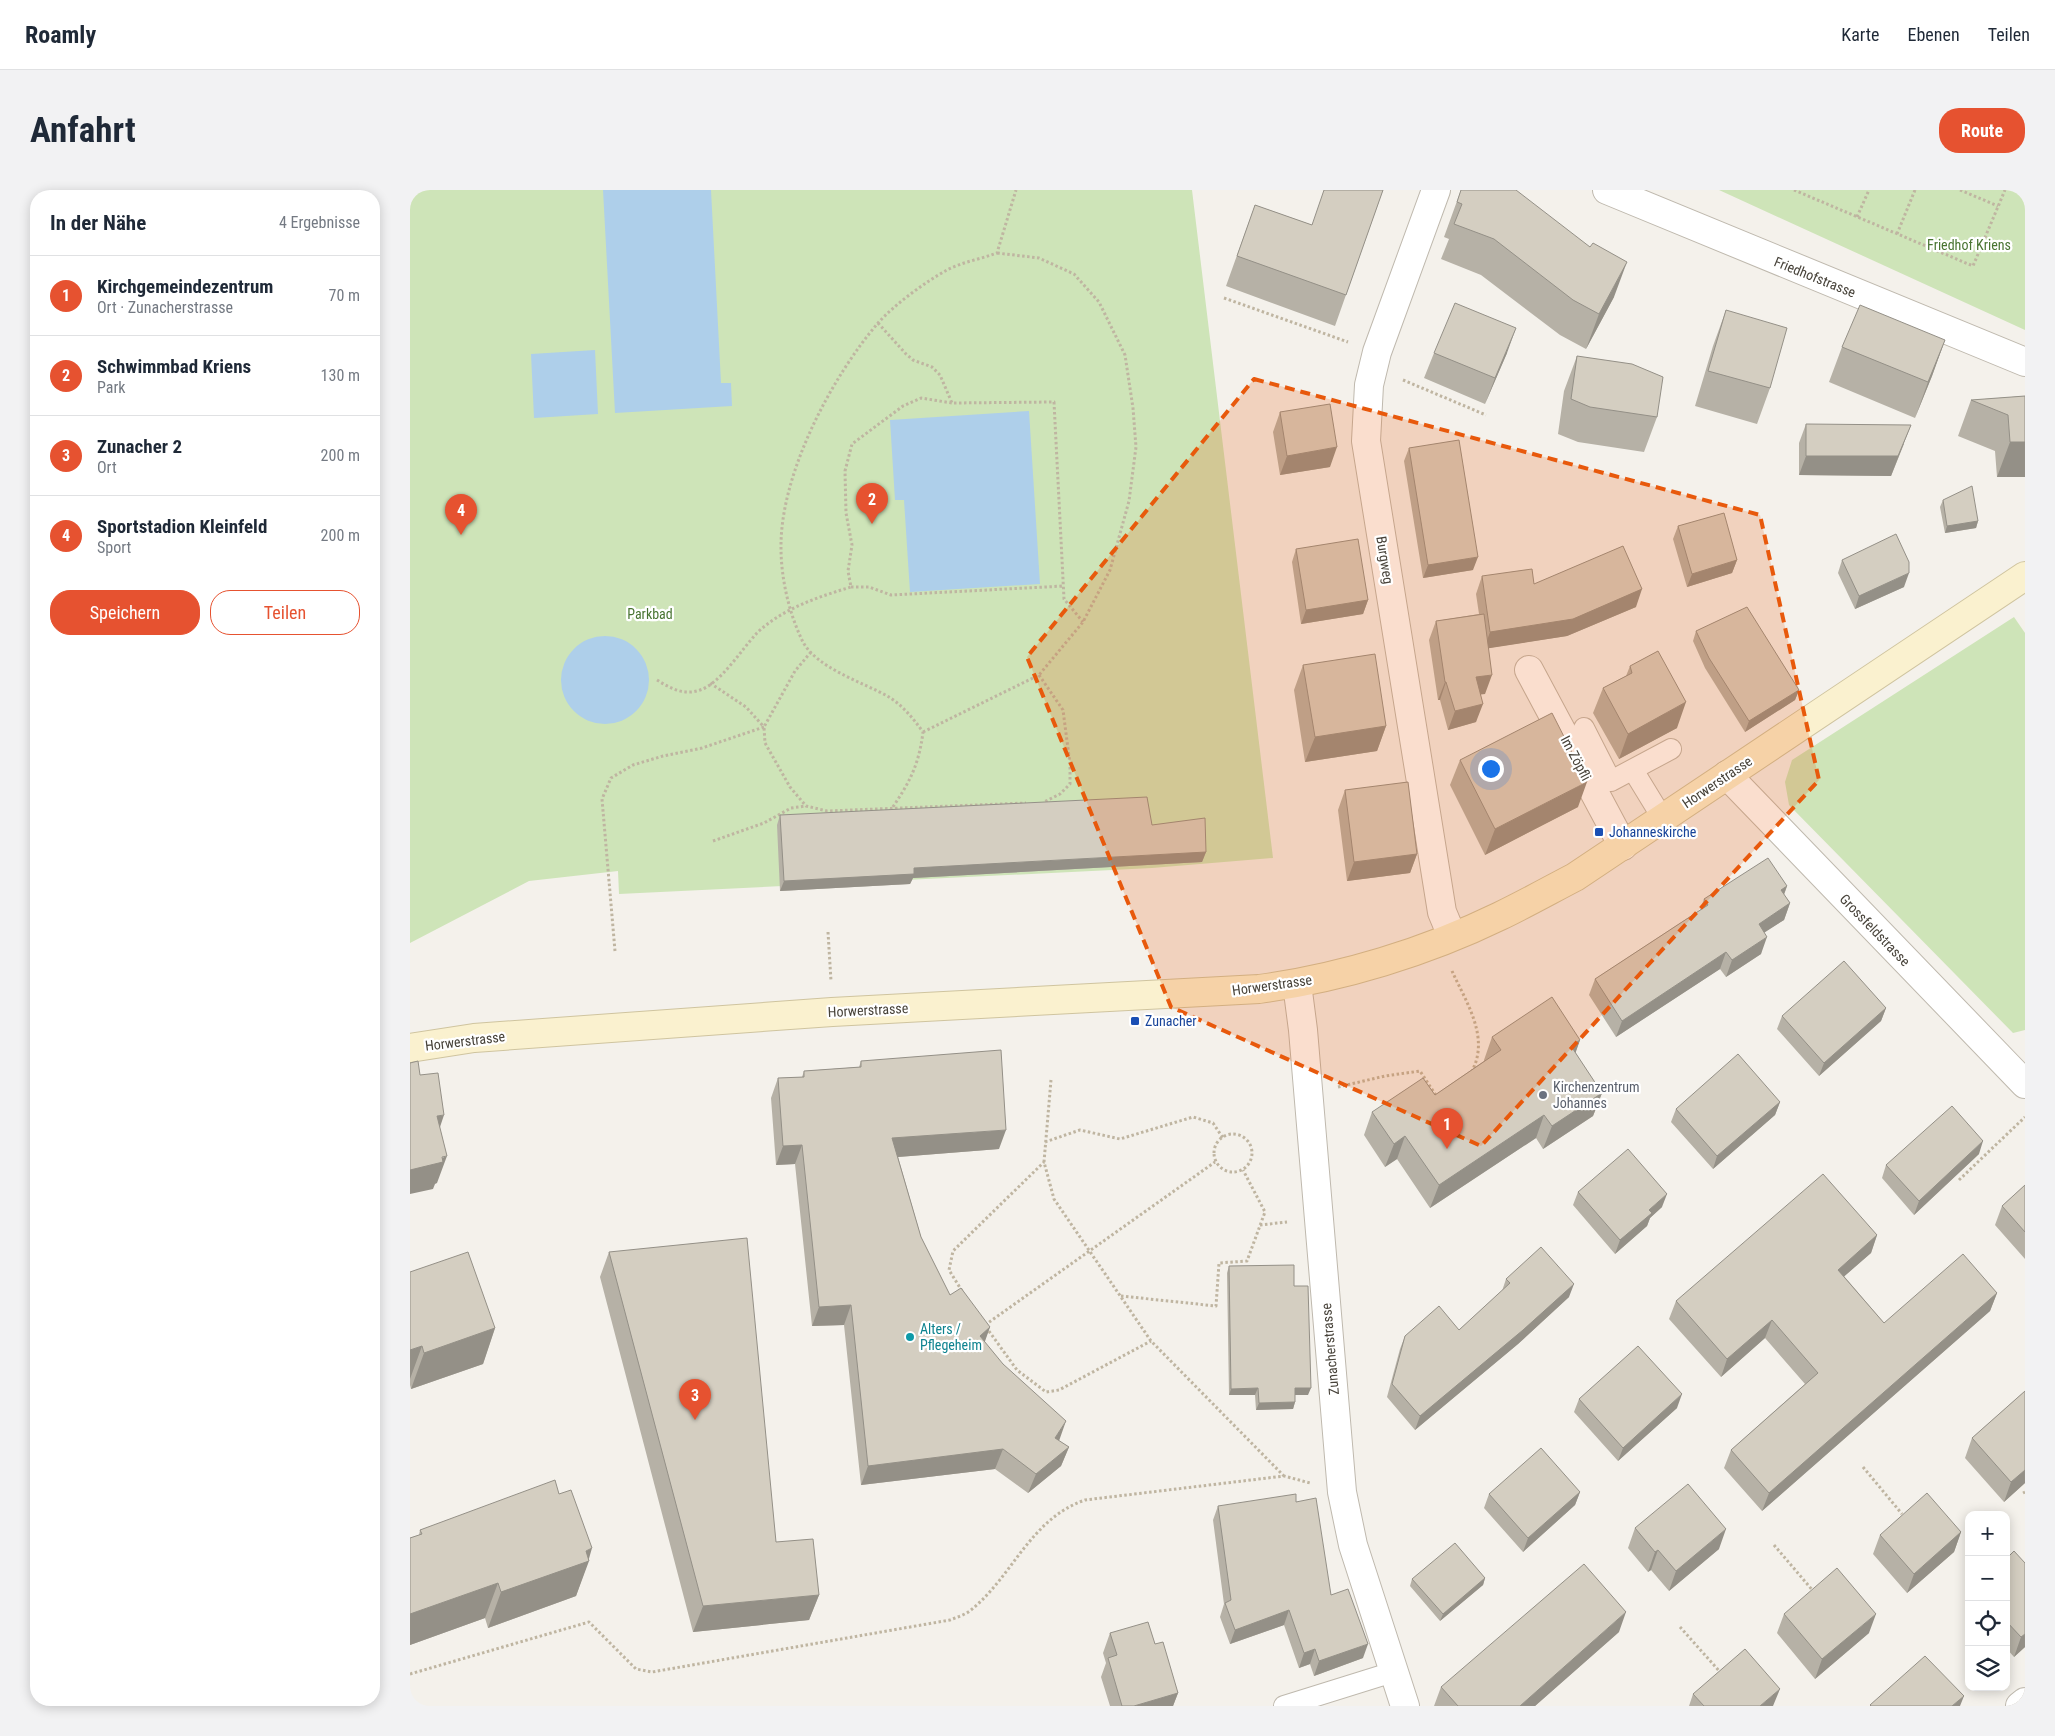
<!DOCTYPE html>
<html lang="de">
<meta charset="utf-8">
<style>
body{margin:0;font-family:"Roboto Condensed",sans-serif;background:#f2f2f3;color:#1f2937}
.controls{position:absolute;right:15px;bottom:15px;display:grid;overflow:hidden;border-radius:10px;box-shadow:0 2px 12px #0003}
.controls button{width:45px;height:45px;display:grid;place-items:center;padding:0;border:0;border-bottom:1px solid #e0e1e3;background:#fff;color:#1f2937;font:25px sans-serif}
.you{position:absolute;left:1080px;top:578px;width:18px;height:18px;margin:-12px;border:4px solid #fff;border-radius:50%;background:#1a73e8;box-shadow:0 0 0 8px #1a73e833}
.badge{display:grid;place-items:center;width:32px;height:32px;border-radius:50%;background:#e65230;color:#fff;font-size:16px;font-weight:700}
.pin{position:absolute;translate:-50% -41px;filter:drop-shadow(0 1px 2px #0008)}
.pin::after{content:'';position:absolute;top:26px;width:18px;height:15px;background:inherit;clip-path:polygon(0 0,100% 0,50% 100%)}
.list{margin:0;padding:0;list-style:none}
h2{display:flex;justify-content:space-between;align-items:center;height:65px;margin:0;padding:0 20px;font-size:21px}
h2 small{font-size:16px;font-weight:400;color:#747a83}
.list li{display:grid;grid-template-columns:32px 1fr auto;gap:15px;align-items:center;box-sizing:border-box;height:80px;padding:0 20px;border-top:1px solid #e0e1e3}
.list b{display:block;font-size:19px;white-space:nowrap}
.list p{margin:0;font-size:16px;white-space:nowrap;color:#747a83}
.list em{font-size:16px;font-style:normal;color:#747a83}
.actions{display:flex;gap:10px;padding:15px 20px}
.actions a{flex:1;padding:11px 0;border:1px solid #e65230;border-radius:20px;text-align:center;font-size:18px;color:#e65230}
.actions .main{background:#e65230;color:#fff}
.icon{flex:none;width:28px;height:28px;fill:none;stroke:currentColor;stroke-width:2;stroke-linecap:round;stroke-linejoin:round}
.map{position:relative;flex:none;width:1615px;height:1516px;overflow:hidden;border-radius:20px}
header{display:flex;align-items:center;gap:30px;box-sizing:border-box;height:70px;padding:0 25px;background:#fff;border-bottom:1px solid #e0e1e3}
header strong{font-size:24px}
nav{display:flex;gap:28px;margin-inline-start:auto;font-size:18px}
.intro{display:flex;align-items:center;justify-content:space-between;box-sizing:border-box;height:120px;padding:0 30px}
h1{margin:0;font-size:35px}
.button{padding:12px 22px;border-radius:20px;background:#e65230;color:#fff;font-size:18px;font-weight:700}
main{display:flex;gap:30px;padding:0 30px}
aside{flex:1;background:#fff;border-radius:20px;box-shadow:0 2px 12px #0003}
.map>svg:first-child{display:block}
.green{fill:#cee4b8}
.water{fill:#aecfea}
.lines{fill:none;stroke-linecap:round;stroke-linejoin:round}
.lane-casing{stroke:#bfb9ae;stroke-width:22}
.street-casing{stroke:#bfb9ae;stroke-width:30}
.secondary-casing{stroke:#cfc49f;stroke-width:30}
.path{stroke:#bfb5a1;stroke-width:3;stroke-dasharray:2.5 2.5;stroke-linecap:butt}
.lane{stroke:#fff;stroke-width:20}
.street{stroke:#fff;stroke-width:28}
.secondary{stroke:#faf1cf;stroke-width:28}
.wall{fill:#b6b1a6}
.shaded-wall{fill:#949087}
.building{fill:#d4cec1;stroke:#949087}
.marked{fill:#e8590c;fill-opacity:0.2;stroke:#e8590c;stroke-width:4;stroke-dasharray:10 6;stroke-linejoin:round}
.transit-dot{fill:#1a4fb4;stroke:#fff;stroke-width:2}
.worship-dot{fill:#6b7280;stroke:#fff;stroke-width:2}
.culture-dot{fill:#0f9aa8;stroke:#fff;stroke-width:2}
.labels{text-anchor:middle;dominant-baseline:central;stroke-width:4.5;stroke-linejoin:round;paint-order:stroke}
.park-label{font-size:14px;fill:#487431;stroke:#fff}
.street-label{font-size:14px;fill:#474239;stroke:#fff}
.transit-label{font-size:14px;fill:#164399;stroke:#fff;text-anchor:start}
.worship-label{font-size:14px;fill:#5b616d;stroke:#fff;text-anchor:start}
.culture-label{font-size:14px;fill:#0d838f;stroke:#fff;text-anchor:start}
</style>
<header>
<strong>Roamly</strong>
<nav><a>Karte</a><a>Ebenen</a><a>Teilen</a></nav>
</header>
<div class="intro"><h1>Anfahrt</h1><a class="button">Route</a></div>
<main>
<aside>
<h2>In der Nähe<small>4 Ergebnisse</small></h2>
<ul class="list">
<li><span class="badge">1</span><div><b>Kirchgemeindezentrum</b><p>Ort · Zunacherstrasse</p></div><em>70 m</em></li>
<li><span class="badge">2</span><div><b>Schwimmbad Kriens</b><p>Park</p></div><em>130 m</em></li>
<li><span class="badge">3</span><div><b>Zunacher 2</b><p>Ort</p></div><em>200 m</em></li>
<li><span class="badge">4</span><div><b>Sportstadion Kleinfeld</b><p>Sport</p></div><em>200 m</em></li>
</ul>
<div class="actions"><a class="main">Speichern</a><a>Teilen</a></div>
</aside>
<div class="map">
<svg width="1615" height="1516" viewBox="0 0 1615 1516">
<rect width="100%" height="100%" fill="#f4f1eb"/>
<path class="green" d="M0,0H782L863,668L742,678L209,704L208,681L119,691L0,753Z
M1309,0H1615V140Z
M1604,427L1615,443V840L1603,843L1379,615L1375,592L1382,570Z"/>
<path class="water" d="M193,0H301L311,193H321L322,216L205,223Z
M185,160L188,224L124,228L121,164Z
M619,221L630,394L500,402L494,310H485L480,230Z
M151 490a44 44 0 1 1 88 0a44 44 0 1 1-88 0Z"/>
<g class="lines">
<defs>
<path id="lane" d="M1174,538L1201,591L1261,559
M1223,580L1253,629
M874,1516L983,1482"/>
<path id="street" d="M1026,0L967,162L959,195L956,251L1032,722L1042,746
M1197,0L1615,172
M1119,480L1213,656
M1317,585L1615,894
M887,794L893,840L932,1302L943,1355L995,1516
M1610,1516L1615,1512"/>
<path id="secondary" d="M0,858L64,848L422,822L849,799C931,788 1016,762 1090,726C1115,714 1140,700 1165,687L1615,386"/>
</defs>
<use href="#lane" class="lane-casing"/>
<use href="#street" class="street-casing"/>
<use href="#secondary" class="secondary-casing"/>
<path class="path" d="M1384,0L1563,76L1595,0
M1550,0L1588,16
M1447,27L1459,0
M1487,44L1505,0
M814,108L938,152
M468,133L496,164L503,170L522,177L530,185L542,213L644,212L654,409L673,432
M993,190L1076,225
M441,397H459L481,405L654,396
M401,462L385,481L354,537L355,553L380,597L396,616L417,621L616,613
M629,485L653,520L660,574V594L650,604L634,612
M247,490C260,498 274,506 290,500C310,494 332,459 346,444C371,419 408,407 441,397L438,381L442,355L436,323L435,281L442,254L493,216L511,208L542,213
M513,542L629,485L673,432L700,380L719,311L726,257L723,218L715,165L689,112L664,84L629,68L587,63
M480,621C499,594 509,575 513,542C503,528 493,516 479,507C453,492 405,478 392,450C379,423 371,388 371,358C370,285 421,188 468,133C484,115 515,92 537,80C552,72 571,69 587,63L606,0
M303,651L354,633L381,618L396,616
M418,742L421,791
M205,761L192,609L201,588L223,575L253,566L292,558L354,537L336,517L300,493
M1042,781C1056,812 1080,847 1062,881
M641,890L634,972L644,1009L741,1151L874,1286
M928,897L975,886L1010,881L1027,907
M804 963a19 19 0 1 1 38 0a19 19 0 1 1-38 0Z
M635,952L670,940L710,949L783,927L803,933L813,948
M1549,990L1615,927
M850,1035L877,1032
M552,1101L539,1080L543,1061L634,972
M711,1106L806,1116L809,1073L837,1071L855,1022L833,980
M575,1135L805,972
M576,1137L607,1180L636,1202L649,1200L741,1151
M1453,1277L1492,1324
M1613,1303L1615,1302
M1364,1355L1404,1402
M1270,1437L1311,1483
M0,1484L179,1432L226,1479L242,1482L540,1430C547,1427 555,1425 561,1420C603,1386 620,1329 675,1310L874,1286L900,1293"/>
<use href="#lane" class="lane"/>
<use href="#street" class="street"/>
<use href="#secondary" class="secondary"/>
</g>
<path class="wall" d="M973,0L925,136L816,96L845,15L902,35Z
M1051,0L1204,107L1176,159L1150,145L1071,85L1031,69L1039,49L1034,47Z
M1316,120L1360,198L1347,234L1285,216L1303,156Z
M1535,150L1522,186L1505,228L1419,192L1432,157Z
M1024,163H1097L1075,214L1014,188Z
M1167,166L1247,227L1234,262L1168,252L1148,244L1154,201Z
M1615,206V287H1587L1585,261L1548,246L1561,210Z
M870,222L920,277L870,285L863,242Z
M1396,234L1494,254L1481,286L1389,285V253Z
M999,258L1063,380L1013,388L994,271Z
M1533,310L1568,331L1566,338L1535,343L1530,317Z
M1268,336L1327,370L1322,383L1277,397L1263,349Z
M886,359L958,410L953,424L891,434L882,372Z
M1432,370L1494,397L1445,419L1428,383Z
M1072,386L1124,394L1226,417L1157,446L1078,458L1075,504H1071L1066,532L1038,540L1030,510H1028L1019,450L1026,431L1069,424L1066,404Z
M1286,441L1389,500L1385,510L1335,542L1295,478L1283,451Z
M893,475L976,536L967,561L895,572L884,500Z
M1220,476L1267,538L1209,569L1183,523L1193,498L1216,486Z
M1050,570L1168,617L1075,665L1040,595Z
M935,600L1007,664L1000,683L937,691L928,620Z
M370,625L742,635L796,662L792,672L503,688L500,694L370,701L367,635Z
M1377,696L1374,705L1380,713L1374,730L1354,742L1351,764L1316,787L1310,779L1206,847L1179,805L1185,789L1290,720L1294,709Z
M1476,818L1471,831L1409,886L1367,839L1372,826Z
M1082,847L1170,850L1165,863L1192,903L1183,926L1133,959L1126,948L1020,1018L987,969L975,977L954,945L962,922L1025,905L1074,871V870Z
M451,871L589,959L488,967L511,1047L540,1105L580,1137L574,1152L649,1251L659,1257L651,1276L618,1303L585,1279L451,1295L434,1135L402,1136L385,974L366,975L361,908L368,888L392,887L394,881L449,877Z
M1370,912L1365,925L1303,979L1261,932L1266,919Z
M1569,964L1504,1025L1472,988L1476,975Z
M1615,995V1069L1585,1035L1592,1016Z
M1168,1002L1252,1017L1240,1028L1237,1036L1205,1064L1163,1015Z
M1467,1045L1461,1063L1434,1086L1474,1133L1587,1103L1580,1121L1352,1321L1314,1278L1321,1260L1395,1194L1355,1148L1311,1187L1259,1129L1266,1111Z
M199,1062L366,1352L409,1405L399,1430L283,1442L190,1087Z
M819,1076L884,1096L898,1205H885V1212L883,1219L846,1220L845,1205H819L817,1083Z
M0,1082L85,1138L73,1174L1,1199L0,1195Z
M1096,1089L1159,1107L1108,1154L1005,1240L977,1207L990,1159L995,1146L1049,1140L1092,1101Z
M1615,1201V1293L1594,1312L1555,1268L1562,1248Z
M1169,1209L1267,1218L1208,1271L1164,1222Z
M1170,1302L1165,1315L1113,1362L1074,1318L1079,1304Z
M149,1304L179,1369L166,1406L78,1438L75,1428L0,1455V1348L9,1345L10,1340Z
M886,1312L921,1405L953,1468L904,1486L900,1474L889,1478L874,1435L820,1454L810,1427L814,1414L803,1330L808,1316Z
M1225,1338L1309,1359L1259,1401L1241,1380L1238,1382L1218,1358Z
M1551,1342L1544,1362L1497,1403L1463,1364L1470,1345Z
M1596,1369L1615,1373V1457L1604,1467L1596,1458Z
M1075,1388L1073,1395L1030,1431L1000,1396L1002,1389Z
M1374,1424L1459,1443L1405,1489L1367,1443Z
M1209,1442L1125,1516H1024L1031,1497Z
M700,1443L745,1454L768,1503L763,1516H700L691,1487L696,1473L693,1463Z
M1283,1504L1363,1516H1279Z"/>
<path class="shaded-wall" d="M1217,72L1204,107L1176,159L1189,124Z
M1106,138L1097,163L1075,214L1085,188Z
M1535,150L1522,186L1505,228L1518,192Z
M1501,235L1481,286L1389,285L1396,266Z
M1600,252H1615V287H1587Z
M927,257L920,277L870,285L877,266Z
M1568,331L1566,338L1535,343L1537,336Z
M1068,367L1063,380L1013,388L1018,375Z
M1327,370L1322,383L1277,397L1282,384Z
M1499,383L1494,397L1445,419L1449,406Z
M1232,399L1226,417L1157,446L1074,459L1080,442Z
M958,410L953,424L891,434L896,420Z
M1082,485L1075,504L1059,506L1066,487Z
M1035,492H1036L1030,510H1028Z
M1389,500L1385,510L1335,542L1339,531Z
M1276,512L1267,538L1209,569L1218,544Z
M1073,514L1066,532L1038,540L1045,521Z
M976,536L967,561L895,572L905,547Z
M1177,592L1168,617L1075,665L1085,639Z
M796,662L792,672L503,688L500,694L370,701L374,691L504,678Z
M1007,664L1000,683L937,691L944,672Z
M1377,696L1371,712V700Z
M1380,713L1374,730L1343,750L1349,734Z
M1357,747L1351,764L1316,787L1322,770Z
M1316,762L1310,779L1206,847L1212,831Z
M1476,818L1471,831L1409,886L1414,873Z
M1170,850L1162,873L1161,856Z
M1192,903L1183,926L1133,959L1142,936Z
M1370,912L1365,925L1303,979L1307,966Z
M34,925L25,952L27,926Z
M1134,925L1126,948L1020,1018L1029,995Z
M596,940L589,959L475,968L482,948Z
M995,946L987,969L975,977L984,954Z
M1573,951L1569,964L1504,1025L1509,1011Z
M392,955L385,974L366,975L373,956Z
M37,966L27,993L25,994L23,999L0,1004V980Z
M1257,1004L1252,1017L1240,1028L1237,1036L1205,1064L1210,1050L1239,1020Z
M1467,1045L1461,1063L1421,1098L1428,1080Z
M1164,1094L1159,1107L1108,1154L1005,1240L1010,1226Z
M1587,1103L1580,1121L1352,1321L1359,1303Z
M441,1115L434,1135L402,1136L409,1117Z
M1362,1130L1355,1148L1311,1187L1317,1169Z
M580,1137L573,1157L570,1146Z
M85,1138L73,1174L1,1199L14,1163Z
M12,1156L0,1189V1160Z
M848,1198L845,1205H819L821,1199Z
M885,1198H901L898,1205H882Z
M1272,1204L1267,1218L1208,1271L1213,1258Z
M885,1212L883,1219L846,1220L849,1213Z
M656,1231L649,1251L645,1248Z
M659,1257L651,1276L618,1303L626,1284Z
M593,1259L585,1279L451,1295L458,1276Z
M1615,1280V1293L1594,1312L1601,1292Z
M1170,1302L1165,1315L1113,1362L1118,1348Z
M1316,1339L1309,1359L1259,1401L1266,1381Z
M1551,1342L1544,1362L1497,1403L1504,1384Z
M182,1358L178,1372L179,1371L166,1406L78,1438L91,1402L176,1361Z
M1248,1360L1241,1380L1238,1382L1245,1362Z
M1075,1388L1073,1395L1030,1431L1033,1424Z
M88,1393L75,1428L0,1455V1424Z
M409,1405L399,1430L283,1442L293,1416Z
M879,1420L874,1435L820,1454L825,1440Z
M1216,1422L1209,1442L1125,1516H1110Z
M1466,1424L1459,1443L1405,1489L1412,1469Z
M1615,1444V1457L1604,1467L1611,1447Z
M958,1454L953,1468L904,1486L909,1471Z
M905,1459L900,1474L889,1478L894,1463Z
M1370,1499L1363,1516H1350Z
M768,1503L763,1516H724Z
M1554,1506L1550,1516H1542Z"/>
<path class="building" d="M914,0H973L936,105L827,66L845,15L902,35Z
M1051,0H1106L1180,57L1183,53L1217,72L1189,124L1163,110L1084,49L1044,34L1052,14L1047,12Z
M1045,113L1106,138L1085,188L1024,163Z
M1450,115L1535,150L1518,192L1432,157Z
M1316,120L1377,138L1360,198L1298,181Z
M1167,166L1222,174L1253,187L1247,227L1180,217L1161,209Z
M1615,206V252H1600L1598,225L1561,210Z
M920,214L927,257L877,266L870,222Z
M1396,234L1501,235L1488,266H1396Z
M1049,250L1068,367L1018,375L999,258Z
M1562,296L1568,331L1537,336L1533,310Z
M1314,323L1327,370L1282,384L1268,336Z
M1486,344L1499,372V383L1449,406L1432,370Z
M948,349L958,410L896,420L886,359Z
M1213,356L1232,399L1163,429L1080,442L1072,386L1122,379L1124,394Z
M1337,417L1389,500L1339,531L1299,468L1286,441Z
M1074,424L1082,485L1066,487L1073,514L1045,521L1036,492H1035L1026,431Z
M1248,461L1276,512L1218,544L1193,498L1222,483L1220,476Z
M965,464L976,536L905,547L893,475Z
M1142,523L1177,592L1085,639L1050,570Z
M998,592L1007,664L944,672L935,600Z
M737,607L742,635L795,628L796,662L504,678V684L374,691L370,625Z
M1358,668L1377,696L1371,700L1380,713L1349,734L1357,747L1322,770L1316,762L1212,831L1185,789L1298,715L1294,709Z
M1434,771L1476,818L1414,873L1372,826Z
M1142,807L1170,850L1161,856L1192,903L1142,936L1134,925L1029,995L995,946L984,954L962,922L1013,888L1025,905L1091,860L1082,847Z
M591,860L596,940L482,948L511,1047L540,1105L551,1098L580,1137L570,1146L593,1174L656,1231L645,1248L659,1257L626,1284L593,1259L458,1276L441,1115L409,1117L392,955L373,956L368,888L394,887V881L451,877V871Z
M1328,864L1370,912L1307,966L1266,919Z
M8,871L10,885L28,883L34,925L27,926L37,966L32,967L33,972L0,980V873Z
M1542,916L1573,951L1509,1011L1476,975Z
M1218,959L1257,1004L1239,1020L1242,1023L1210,1050L1168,1002Z
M1413,984L1467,1045L1428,1080L1474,1133L1553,1064L1587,1103L1359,1303L1321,1260L1408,1183L1362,1130L1317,1169L1266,1111Z
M1615,995V1042L1592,1016Z
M337,1048L366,1352L403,1349L409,1405L293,1416L199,1062Z
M1131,1057L1164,1094L1113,1140L1010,1226L982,1194L995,1146L1029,1116L1049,1140L1100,1093L1096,1089Z
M58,1062L85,1138L14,1163L12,1156L0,1160V1082Z
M884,1075V1096H898L901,1198H885V1212L849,1213L848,1198L821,1199L819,1076Z
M1228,1156L1272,1204L1213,1258L1169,1209Z
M1615,1201V1280L1601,1292L1562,1248Z
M1131,1258L1170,1302L1118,1348L1079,1304Z
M145,1290L149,1304L161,1300L182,1358L176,1361L179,1371L91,1402L88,1393L0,1424V1348L12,1344L10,1340Z
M1278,1294L1316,1339L1266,1381L1248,1360L1245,1362L1225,1338Z
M1517,1303L1551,1342L1504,1384L1470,1345Z
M886,1304V1312L906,1308L921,1405L938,1399L958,1454L909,1471L905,1459L894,1463L879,1420L825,1440L815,1413L821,1410L808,1316Z
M1045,1353L1075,1388L1033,1424L1002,1389Z
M1604,1361L1615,1373V1444L1611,1447L1596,1431V1369Z
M1174,1374L1216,1422L1110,1516H1048L1031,1497Z
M1427,1378L1466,1424L1412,1469L1374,1424Z
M738,1432L745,1454L753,1452L768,1503L724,1516H712L698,1468L707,1465L700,1443Z
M1335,1459L1370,1499L1350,1516H1294L1283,1504Z
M1515,1466L1554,1506L1542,1516H1461L1460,1515Z"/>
<path class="marked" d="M844,189L1350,325L1409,590L1071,956L761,817L617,467Z"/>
<g class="transit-dot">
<rect x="1184" y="637" width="10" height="10" rx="2.5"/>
<rect x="720" y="826" width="10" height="10" rx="2.5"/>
</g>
<circle class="worship-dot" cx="1133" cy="905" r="5"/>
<circle class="culture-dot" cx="500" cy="1147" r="5"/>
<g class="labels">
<g class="park-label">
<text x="1559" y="55">Friedhof Kriens</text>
<text x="240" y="424">Parkbad</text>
</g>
<g class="street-label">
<text transform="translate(1405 87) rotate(22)">Friedhofstrasse</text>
<text transform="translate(975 370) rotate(81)">Burgweg</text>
<text transform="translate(1166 568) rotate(62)">Im Zöpfli</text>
<text transform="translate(1307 592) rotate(-34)">Horwerstrasse</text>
<text transform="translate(1465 740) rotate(46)">Grossfeldstrasse</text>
<text transform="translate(862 795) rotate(-8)">Horwerstrasse</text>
<text transform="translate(458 820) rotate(-3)">Horwerstrasse</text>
<text transform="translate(55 851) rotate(-7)">Horwerstrasse</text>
<text transform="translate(920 1159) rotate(-95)">Zunacherstrasse</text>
</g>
<g class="transit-label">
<text x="1199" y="642">Johanneskirche</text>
<text x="735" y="831">Zunacher</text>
</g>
<g class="worship-label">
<text x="1143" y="897">Kirchenzentrum<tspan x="1143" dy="16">Johannes</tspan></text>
</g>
<g class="culture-label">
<text x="510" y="1139">Alters /<tspan x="510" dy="16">Pflegeheim</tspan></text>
</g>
</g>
</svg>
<div class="controls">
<button>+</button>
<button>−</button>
<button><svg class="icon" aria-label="locate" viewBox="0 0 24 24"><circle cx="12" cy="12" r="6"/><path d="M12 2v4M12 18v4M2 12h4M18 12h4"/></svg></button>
<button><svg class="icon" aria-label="layers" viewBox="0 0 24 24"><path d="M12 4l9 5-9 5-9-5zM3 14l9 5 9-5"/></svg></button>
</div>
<div class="you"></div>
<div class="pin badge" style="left:1037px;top:959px">1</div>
<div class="pin badge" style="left:462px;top:334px">2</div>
<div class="pin badge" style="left:285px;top:1230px">3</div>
<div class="pin badge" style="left:51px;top:345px">4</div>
</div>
</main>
